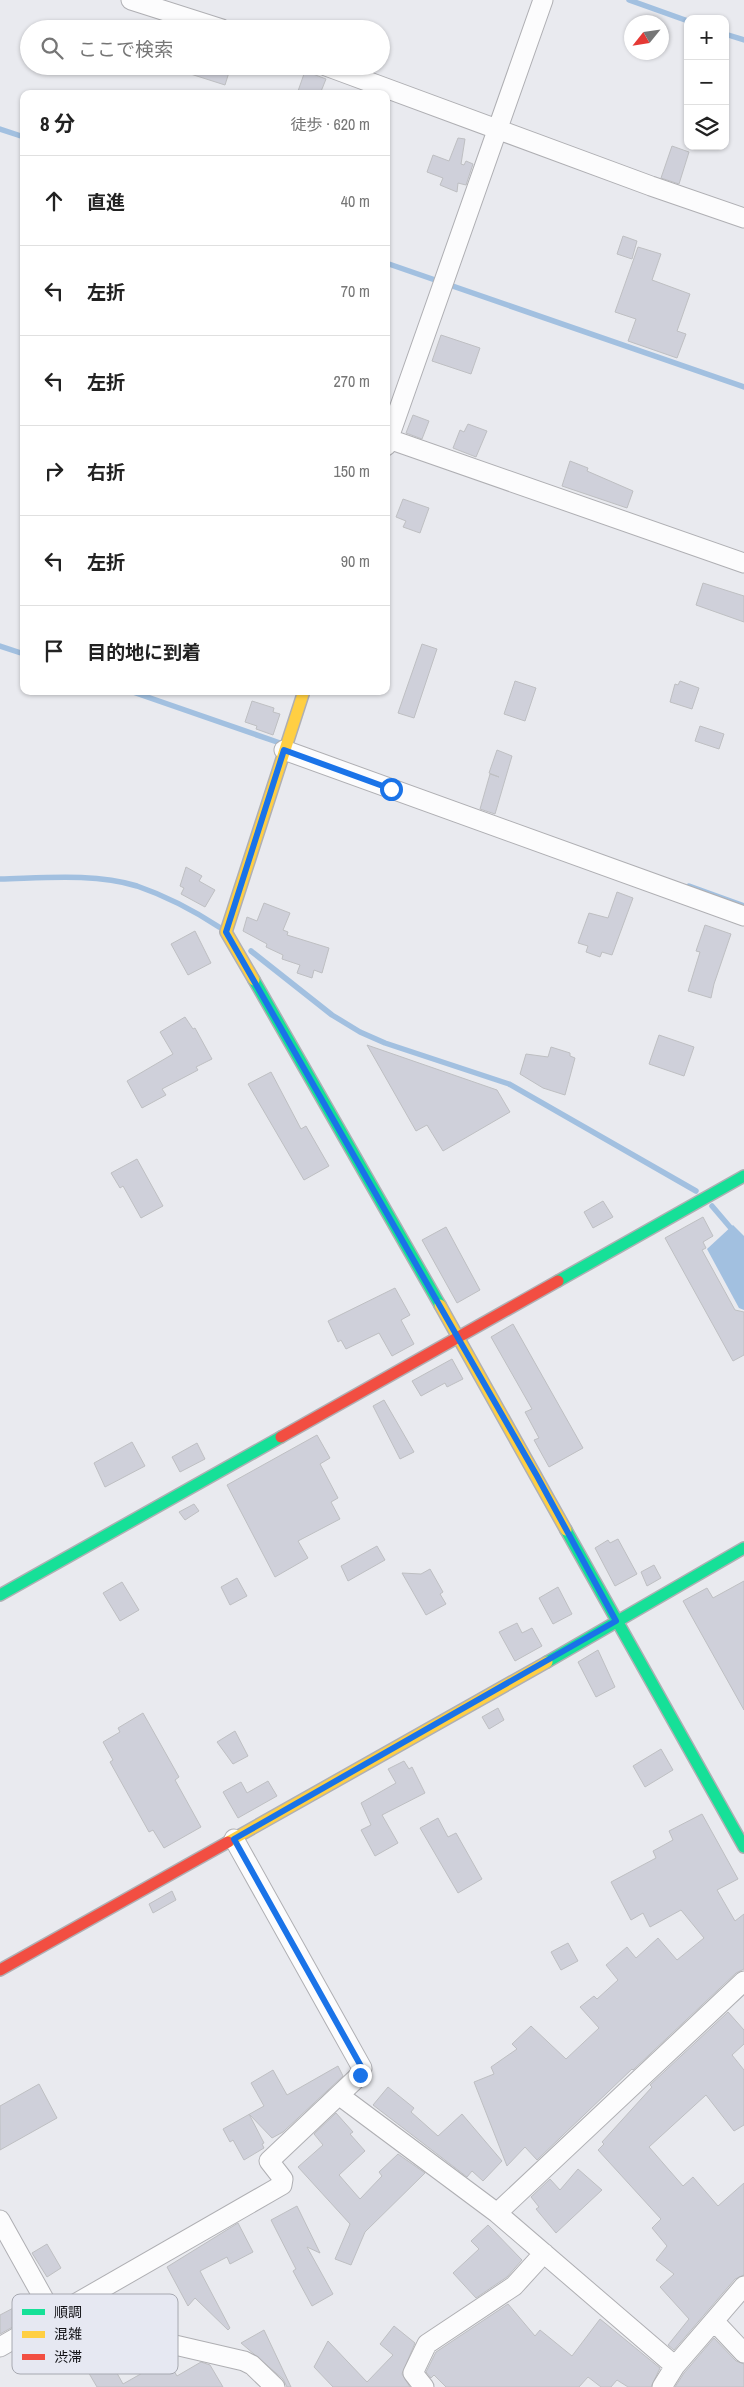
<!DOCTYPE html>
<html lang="ja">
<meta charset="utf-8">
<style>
body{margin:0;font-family:"Archivo Narrow","Noto Sans JP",sans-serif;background:#f6f6f6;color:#222}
.controls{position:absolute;right:15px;top:15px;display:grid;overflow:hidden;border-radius:10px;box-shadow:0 1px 4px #0004}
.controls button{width:45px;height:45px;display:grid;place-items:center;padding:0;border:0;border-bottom:1px solid #e0e0e0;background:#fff;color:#222;font:25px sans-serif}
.compass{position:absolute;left:624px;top:15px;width:45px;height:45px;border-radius:50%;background:#fff;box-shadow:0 1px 4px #0004;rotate:240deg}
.stop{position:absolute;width:15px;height:15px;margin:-11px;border:4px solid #1a73e8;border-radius:50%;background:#fff}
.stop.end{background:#1a73e8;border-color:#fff;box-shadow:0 1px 5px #0008}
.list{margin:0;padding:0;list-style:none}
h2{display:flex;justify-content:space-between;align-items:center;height:65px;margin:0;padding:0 20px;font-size:21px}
h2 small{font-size:16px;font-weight:400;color:#767676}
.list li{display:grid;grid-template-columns:32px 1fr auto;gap:15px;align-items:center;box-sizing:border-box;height:90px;padding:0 20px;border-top:1px solid #e0e0e0}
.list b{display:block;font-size:19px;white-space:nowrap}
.list em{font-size:16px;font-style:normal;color:#767676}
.icon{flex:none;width:28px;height:28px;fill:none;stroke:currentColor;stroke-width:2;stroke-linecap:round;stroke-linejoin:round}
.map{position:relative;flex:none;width:744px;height:2387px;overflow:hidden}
.search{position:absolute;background:#fff;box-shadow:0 1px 4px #0004;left:20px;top:20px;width:370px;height:55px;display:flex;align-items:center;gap:12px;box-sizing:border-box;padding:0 18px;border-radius:28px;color:#767676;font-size:19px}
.panel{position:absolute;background:#fff;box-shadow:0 1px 4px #0004;left:20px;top:90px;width:370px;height:605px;border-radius:10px}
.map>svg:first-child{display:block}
.water{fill:#a2c0e0}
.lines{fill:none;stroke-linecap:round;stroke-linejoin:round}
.stream{stroke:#a2c0e0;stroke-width:5.5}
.building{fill:#cfd0da;stroke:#bebfc2}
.street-casing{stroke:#afafb3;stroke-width:21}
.fast-casing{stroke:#afafb3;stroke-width:14}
.slow-casing{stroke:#afafb3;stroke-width:14}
.jam-casing{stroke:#afafb3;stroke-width:14}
.street{stroke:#fcfcfd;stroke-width:19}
.fast{stroke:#16e098;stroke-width:11}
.slow{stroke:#ffcf43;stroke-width:11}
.jam{stroke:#f24e42;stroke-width:11}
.route{stroke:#1a73e8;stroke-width:6}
.key{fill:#e6e8f2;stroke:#a6a8b0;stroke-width:1}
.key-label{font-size:14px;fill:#121216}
</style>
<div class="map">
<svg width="744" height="2387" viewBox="0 0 744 2387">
<rect width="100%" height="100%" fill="#e9eaef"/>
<path class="water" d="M733,1225L744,1236V1310L739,1308L707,1249Z"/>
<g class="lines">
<path class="stream" d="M629,0L688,21
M725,34L744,40
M0,129L24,137
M386,263L744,387
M0,646L24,654
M130,691L280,743
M0,879C44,878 94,873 137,886C166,896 193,910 219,927
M689,886L744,906
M251,951L332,1015L360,1032L385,1043L509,1084L696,1191
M712,1206L735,1233"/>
</g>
<path class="building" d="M178,66H231L225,85L178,70Z
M305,71L326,79L320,94H297Z
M458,138L465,139L461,164L464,165L466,161L473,164L466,185L458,183L457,192L440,185L443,178L427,172L433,155L449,161Z
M672,146L689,152L679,184L661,178Z
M623,236L637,241L632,259L617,254Z
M638,247L661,254L652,280L690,294L677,331L686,334L677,358L628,341L636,319L615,312Z
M441,335L480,348L471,374L432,361Z
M413,415L429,421L422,439L406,433Z
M468,424L487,431L476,457L453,448L460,430L464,432Z
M570,461L588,468L587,471L633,491L627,508L562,486Z
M403,499L429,508L420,533L403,527L406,521L396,517Z
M703,583L744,596V622L696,605Z
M422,644L437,649L414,718L398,713Z
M515,681L536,688L525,721L504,714Z
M680,681L699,688L692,709L670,702L675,684L678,685Z
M252,701L274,708L273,712L280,714L273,735L256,729L257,726L245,722Z
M700,726L724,734L719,749L695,741Z
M497,750L512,756L495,814L480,809L490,774L499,777L489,773Z
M186,867L202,876L199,881L215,890L205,907L181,894L184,888L180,886Z
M617,892L633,898L612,955L602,952L600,957L586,952L588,946L578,943L589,913L608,918Z
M264,903L290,913L283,930L288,932L287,935L329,948L322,973L314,970L312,978L297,973L300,965L282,959L283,955L266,947L267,944L243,931L247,917L257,921Z
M705,925L731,934L714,984L711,998L688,991L700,952L696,951Z
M195,931L211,963L188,975L171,944Z
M185,1017L193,1029L195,1028L212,1059L196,1067L198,1070L162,1089L166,1095L142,1108L127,1081L173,1054L160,1032Z
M659,1035L694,1047L684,1076L649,1064Z
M367,1045L497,1090L510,1112L443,1151L427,1125L416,1131Z
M551,1047L570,1053V1056L575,1058L565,1095L543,1088L520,1074L526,1054L548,1057Z
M271,1072L301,1129L306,1126L329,1166L304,1180L248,1084Z
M137,1159L163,1206L141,1218L123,1186L120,1188L111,1173Z
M603,1201L613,1217L593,1228L584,1212Z
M703,1217L713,1236L703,1242L706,1248L702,1250L735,1310L744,1312V1355L733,1361L665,1238Z
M446,1227L480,1290L457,1303L422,1240Z
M395,1288L410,1315L401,1320L414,1344L392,1356L379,1333L346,1349L341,1340L338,1342L328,1321Z
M513,1324L583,1448L549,1467L534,1440L539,1438L525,1412L532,1409L491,1337Z
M452,1359L463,1379L447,1387L445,1383L421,1396L412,1381Z
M384,1400L414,1452L400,1459L373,1406Z
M317,1435L330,1458L320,1464L338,1498L331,1502L340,1519L298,1541L308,1558L275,1577L227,1485Z
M132,1442L145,1466L105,1487L94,1463Z
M197,1443L205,1459L180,1472L172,1457Z
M194,1504L199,1511L185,1520L179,1512Z
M618,1539L637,1574L615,1586L595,1548L608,1540L610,1543Z
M377,1546L385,1560L348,1581L341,1566Z
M654,1565L661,1578L647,1586L641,1572Z
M430,1569L443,1592L440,1594L446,1604L426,1615L402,1573L421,1574Z
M237,1578L247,1596L230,1605L221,1587Z
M744,1581V1710L683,1601L707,1588L713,1598Z
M122,1582L139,1610L120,1621L103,1593Z
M558,1587L572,1614L553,1624L539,1598Z
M517,1623L522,1633L532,1628L542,1646L515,1661L499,1632Z
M598,1650L615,1687L596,1697L578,1662Z
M498,1708L504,1720L489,1729L482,1717Z
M143,1713L179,1777L175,1780L201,1827L164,1848L153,1830L149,1832L110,1762L113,1760L103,1742L120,1732L118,1728Z
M235,1731L248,1756L233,1764L217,1742Z
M661,1749L673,1770L645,1787L633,1766Z
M404,1761L409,1769L412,1767L425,1793L382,1815L398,1843L375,1856L361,1830L371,1825L361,1803L396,1783L388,1769Z
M268,1781L277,1796L238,1818L223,1792L241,1782L247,1793Z
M702,1814L738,1879L717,1890L735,1921L744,1914V1969L736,1973L633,2070L632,2069L537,2160L525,2147L507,2166L474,2082L494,2074L491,2067L517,2049L512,2044L531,2026L566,2059L599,2028L580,2007L594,1996L597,1999L618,1980L606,1965L627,1947L636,1958L658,1938L677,1960L704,1938L681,1910L650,1927L643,1913L631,1920L611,1882L656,1858L653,1851L673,1840L669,1831Z
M438,1818L448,1837L456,1833L482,1879L458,1893L420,1828Z
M172,1891L176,1900L153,1913L149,1904Z
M568,1943L578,1961L561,1970L551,1952Z
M728,2012L744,2030V2044L732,2055L744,2070V2125L734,2131L706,2095L649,2147L683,2186L693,2177L718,2206L744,2183V2275L735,2279L674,2350L668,2345L689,2319L660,2287L674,2274L656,2260L667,2246L652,2228L661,2219L598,2150L604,2144L602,2142L652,2087L650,2085Z
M338,2066L343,2076L283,2132L272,2138L249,2114L264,2143L262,2144L264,2148L244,2160L233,2140L230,2142L223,2129L264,2106L251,2083L273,2070L287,2095Z
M39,2084L57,2118L0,2150V2106Z
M388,2087L414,2108L411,2112L438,2136L462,2114L502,2161L483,2181L472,2171L467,2177L373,2105Z
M336,2113L353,2132L350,2134L365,2151L339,2175L360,2199L382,2176L379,2172L398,2154L425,2173L365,2232L351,2265L335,2259L350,2224L298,2167L323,2145L314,2134Z
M578,2169L602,2190L556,2233L536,2209L539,2207L531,2197L550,2179L560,2190Z
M297,2206L320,2253L307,2247L333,2294L312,2306L293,2271L296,2269L271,2220Z
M238,2223L253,2252L230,2264L227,2257L200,2271L230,2328L228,2330L195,2298L188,2306L167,2267Z
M488,2225L522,2260L507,2277L476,2298L453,2273L479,2249L471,2241Z
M47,2244L61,2268L47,2277L32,2253Z
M508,2304L535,2336L540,2330L572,2356L600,2319L660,2368L651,2387H628L617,2380L611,2387H601L588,2377L579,2387H446L434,2375L431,2378L426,2372L436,2352Z
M19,2305L27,2319L0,2334V2315Z
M394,2326L415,2343L402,2374L410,2387H333L314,2367L328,2341L367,2382L393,2355L380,2344Z
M264,2330L291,2387H287L283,2379L241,2343Z
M714,2338L736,2361L744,2364V2387H675L684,2373Z
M108,2357L123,2384L167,2359L177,2376L201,2362L210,2365L223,2387H97L87,2370Z"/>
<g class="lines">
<defs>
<path id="street" d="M131,0L222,29
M326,66L651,186L744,218
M386,438L744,563
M386,446L543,0
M284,750L744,916
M340,2096L497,2213L675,2366
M497,2213L744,1981
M0,2220L54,2317L244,2361L252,2365L275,2387
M714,2321L744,2353
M0,2347L282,2185L283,2179L269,2161L360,2075L362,2068L234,1839
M424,2387L413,2373L427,2344L514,2286L544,2253
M662,2387L675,2366L744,2286"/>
<path id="fast" d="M254,980L440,1305
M558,1281L744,1176
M566,1530L744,1847
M0,1595L281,1437
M547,1662L744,1548"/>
<path id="slow" d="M254,980L226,932L304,691
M440,1305L566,1530
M228,1842L547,1662"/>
<path id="jam" d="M281,1437L558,1281
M0,1970L228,1842"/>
</defs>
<use href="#street" class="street-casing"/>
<use href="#fast" class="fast-casing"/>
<use href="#slow" class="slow-casing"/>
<use href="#jam" class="jam-casing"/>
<use href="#street" class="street"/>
<use href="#fast" class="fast"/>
<use href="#slow" class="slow"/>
<use href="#jam" class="jam"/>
</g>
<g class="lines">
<path class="route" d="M360,2075L362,2068L234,1839L616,1621L537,1476L226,932L284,750L391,789"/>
</g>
<rect x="12" y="2294" width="166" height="80" rx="8" class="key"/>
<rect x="22" y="2309" width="23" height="6" fill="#16e098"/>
<rect x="22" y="2331" width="23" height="7" fill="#ffcf43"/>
<rect x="22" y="2354" width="23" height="6" fill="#f24e42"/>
<g class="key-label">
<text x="54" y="2317">順調</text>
<text x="54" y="2339">混雑</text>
<text x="54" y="2362">渋滞</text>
</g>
</svg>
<div class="controls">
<button>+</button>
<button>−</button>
<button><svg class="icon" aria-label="layers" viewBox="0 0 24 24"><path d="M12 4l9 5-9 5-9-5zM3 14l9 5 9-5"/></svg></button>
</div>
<svg class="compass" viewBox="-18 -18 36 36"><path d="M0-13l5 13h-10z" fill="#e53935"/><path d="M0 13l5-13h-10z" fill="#767676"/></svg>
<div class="stop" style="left:391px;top:789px"></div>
<div class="stop end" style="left:360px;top:2075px"></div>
<div class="search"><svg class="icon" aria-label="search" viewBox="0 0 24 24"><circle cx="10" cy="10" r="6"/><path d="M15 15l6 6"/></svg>ここで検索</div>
<section class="panel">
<h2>8 分<small>徒歩 · 620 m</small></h2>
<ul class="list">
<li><svg class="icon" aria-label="ahead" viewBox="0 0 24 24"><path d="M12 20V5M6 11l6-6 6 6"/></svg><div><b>直進</b></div><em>40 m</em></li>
<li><svg class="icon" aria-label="left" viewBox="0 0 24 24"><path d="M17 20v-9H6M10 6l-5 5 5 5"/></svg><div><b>左折</b></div><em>70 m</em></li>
<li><svg class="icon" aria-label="left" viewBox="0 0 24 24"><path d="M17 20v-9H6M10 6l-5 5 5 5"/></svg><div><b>左折</b></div><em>270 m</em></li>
<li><svg class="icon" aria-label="right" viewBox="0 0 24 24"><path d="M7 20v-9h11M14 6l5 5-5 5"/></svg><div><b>右折</b></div><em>150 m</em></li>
<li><svg class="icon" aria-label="left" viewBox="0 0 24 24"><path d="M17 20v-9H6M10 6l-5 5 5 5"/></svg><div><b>左折</b></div><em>90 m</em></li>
<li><svg class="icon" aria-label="arrive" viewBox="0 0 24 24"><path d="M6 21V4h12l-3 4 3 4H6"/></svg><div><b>目的地に到着</b></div></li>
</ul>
</section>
</div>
